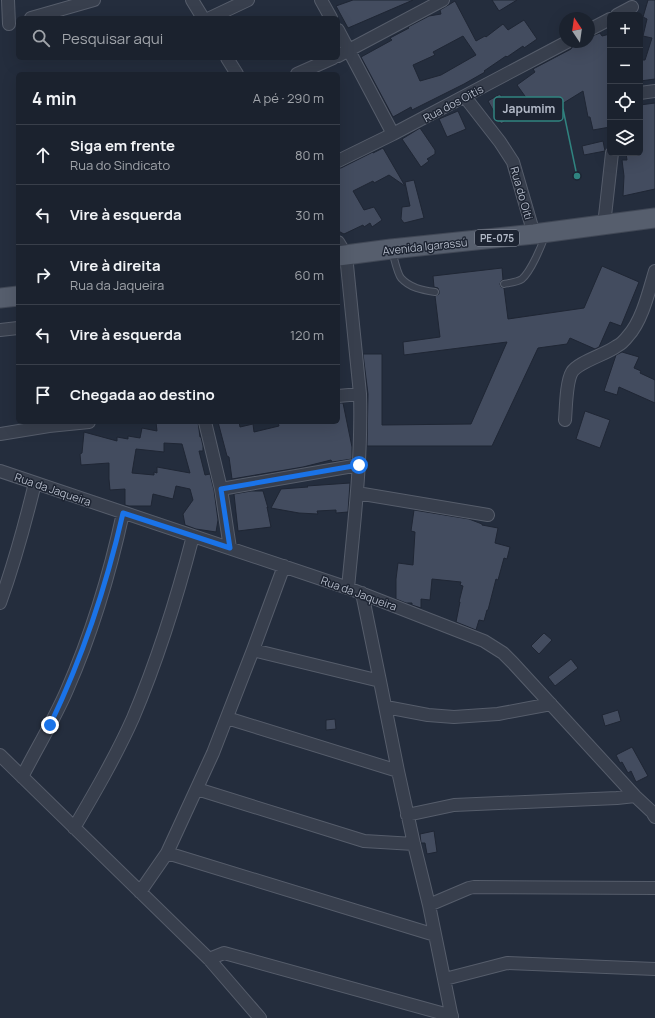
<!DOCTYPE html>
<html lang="pt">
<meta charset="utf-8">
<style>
body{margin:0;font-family:Manrope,sans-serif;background:#282f3a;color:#f1f3f6}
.controls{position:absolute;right:12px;top:12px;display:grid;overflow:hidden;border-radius:6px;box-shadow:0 4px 16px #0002}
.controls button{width:36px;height:36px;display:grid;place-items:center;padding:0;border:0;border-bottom:1px solid #393f4a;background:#1b222e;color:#f1f3f6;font:20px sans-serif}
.compass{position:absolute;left:559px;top:12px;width:36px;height:36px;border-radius:50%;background:#1b222e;box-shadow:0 4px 16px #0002;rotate:347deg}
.stop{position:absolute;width:12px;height:12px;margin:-9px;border:3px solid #1a73e8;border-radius:50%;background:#fff}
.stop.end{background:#1a73e8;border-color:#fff;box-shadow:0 1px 4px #0008}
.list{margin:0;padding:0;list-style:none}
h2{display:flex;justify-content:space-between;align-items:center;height:52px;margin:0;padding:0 16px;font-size:17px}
h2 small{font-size:13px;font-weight:400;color:#a0a4aa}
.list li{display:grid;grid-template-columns:26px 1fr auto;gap:12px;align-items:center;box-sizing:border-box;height:60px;padding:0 16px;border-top:1px solid #393f4a}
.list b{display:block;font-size:15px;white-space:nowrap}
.list p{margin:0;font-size:13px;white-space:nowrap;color:#a0a4aa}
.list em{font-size:13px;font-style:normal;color:#a0a4aa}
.icon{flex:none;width:22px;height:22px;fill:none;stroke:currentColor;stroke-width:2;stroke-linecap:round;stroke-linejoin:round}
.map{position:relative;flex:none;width:655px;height:1018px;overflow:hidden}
.search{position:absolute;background:#1b222e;box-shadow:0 4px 16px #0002;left:16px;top:16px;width:324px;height:44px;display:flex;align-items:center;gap:10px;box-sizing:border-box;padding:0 14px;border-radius:6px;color:#a0a4aa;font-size:15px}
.panel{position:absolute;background:#1b222e;box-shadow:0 4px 16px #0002;left:16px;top:72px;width:324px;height:352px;border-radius:6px}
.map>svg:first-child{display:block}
.building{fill:#434c5f;stroke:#1f2634;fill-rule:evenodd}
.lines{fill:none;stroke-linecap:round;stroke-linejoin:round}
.service-casing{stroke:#565d6b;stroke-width:8}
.minor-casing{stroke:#565d6b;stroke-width:14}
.primary-casing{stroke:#414856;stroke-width:21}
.service{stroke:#383f4d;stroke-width:6}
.minor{stroke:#383f4d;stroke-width:12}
.primary{stroke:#565e6d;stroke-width:19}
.route{stroke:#1a73e8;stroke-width:5}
.labels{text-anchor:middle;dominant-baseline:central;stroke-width:3;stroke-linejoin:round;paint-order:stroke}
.shield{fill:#1d2432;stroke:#868d9b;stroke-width:1}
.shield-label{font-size:10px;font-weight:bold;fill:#b3bac8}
.street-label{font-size:11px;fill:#b3bac8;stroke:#1d2432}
.leader{fill:none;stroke:#308480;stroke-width:1.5}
.callout-dot{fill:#308480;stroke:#1d2432;stroke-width:1.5}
.callout{fill:#1d2432;stroke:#308480;stroke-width:1.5}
.callout-label{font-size:12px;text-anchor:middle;font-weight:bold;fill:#b3bac8}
</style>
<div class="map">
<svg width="655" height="1018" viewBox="0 0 655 1018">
<rect width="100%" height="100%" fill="#242d3d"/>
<path class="building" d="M353,0H413L348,28L336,6Z
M492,0H517L499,11Z
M648,0H655V79L640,81V60H645L652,38L643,36L647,19L643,17Z
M455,1L476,41L485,36L486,37L503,24L508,30L524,20L537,39L524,48L523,46L507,57L506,56L484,71L485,72L464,84L412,110L411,107L393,117L361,57L392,40L390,38L409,28L408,27L429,16L441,14L440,10ZM463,36L476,55L441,75L420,81L413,65L435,55L433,52Z
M600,33L602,36L610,34V127L593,130L590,117H588L583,91L557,107L551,99L535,110L517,85L535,72L533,69L571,49L573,46L577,44L576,42H589V37Z
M500,94L513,116L501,124L488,101Z
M655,103V189L623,196L624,176L622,160H627L626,153H640V105Z
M458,111L466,129L447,137L439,119Z
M420,128L435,150V154L427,159L429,161L421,167L402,139Z
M603,141L605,151L584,155L582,146Z
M383,148L405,186L389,175L374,183L373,181L353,191L364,210L374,207L382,220L372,227L370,223L364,227L363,225L344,234L340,232L338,229V168H341L373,152V153Z
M414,180L424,218L404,223L401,219L402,207L410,206L405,182Z
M602,266L639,282L621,326L610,322L599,347L595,349L570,338L567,344L538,348L492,446H367L368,394L363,354H382V425L471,424L507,342L404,355L403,342L440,337L435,296L439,294V291L438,288L434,287L433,276L502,268L503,280L501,281L500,284L501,287L504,288L508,319L584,308Z
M622,352L639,357L634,368L641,371L640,373L655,380V403L619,387L617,395L604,391L616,355Z
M338,403H343L352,447V459L332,462L331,460L303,467L232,479L229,457L227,456L218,422H239L240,427L253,424L254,432L279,426L278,422H338Z
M585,411L610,420L600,448L576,439Z
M156,422H198L200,437H201L203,446V451H199L205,475L210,474L214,490L218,520L216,532L196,529L185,525L183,514L193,500L190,489L176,486L173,499L153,494L151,506H129L125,505V489L110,490L109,479V463L81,465L80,454L82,453L84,432L117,441V437L128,439V436L140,438L142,428L157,431ZM164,443L182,444L190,473L157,467V473L154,472V475L132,473L136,449L164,452Z
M350,483L348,512L336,513V510L317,511L318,514L299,513L271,508L281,489L308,487L307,486Z
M251,491H263L268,508L267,507L271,527L238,531L234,494Z
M414,510L469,519L482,524V525L498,528L495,543L510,547L507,559L504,558L498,580L496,579L488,610H487L484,621L479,620L476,630L456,622L460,602H459L463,586L460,585L461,582L432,579L430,600L421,599V608L412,605V603H406L396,599V579L398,563L413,565L415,532L411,531Z
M544,633L552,640L539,654L531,646Z
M571,659L578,668L555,686L548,677Z
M618,710L621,721L605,726L602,715Z
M335,719L336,729L326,730V720Z
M632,747L648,776L636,782L631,771L628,773L622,762L620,763L616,755Z
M434,831L437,852L427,854L425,843H421L420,834Z"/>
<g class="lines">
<defs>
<path id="service" d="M392,251C394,257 397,273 401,278C410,288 422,290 435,292
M504,284C509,283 518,282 522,279C531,271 541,247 545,236"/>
<path id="minor" d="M8,0L9,24
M192,0L203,18
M321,0L331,18
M617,15L632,7
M31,18L94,0
M210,18L248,0
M338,30L393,134
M589,30L610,19
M338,56L349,50L443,0
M227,58L237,74
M297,74L333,58
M640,93L655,91
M465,97L500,142L513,162L534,234
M338,161L393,134L567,42
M604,225L612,153
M338,242L346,255L360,394C362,459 354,524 348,588
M0,330L18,328
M338,396L360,394
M565,420C566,409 566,382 572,372C578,362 607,354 617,346C621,344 625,340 628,336C642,321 649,291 655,271
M205,422L221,489L230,548
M0,434L49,426L89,422
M0,471L348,588L484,641L503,653L513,663L635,796L652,812L655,817
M221,489L359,465
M357,493L488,515
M362,593L380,681L398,771L414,844L429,905L452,1018
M0,603C14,564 25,524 35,483
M253,650L380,681
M386,707L428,715L454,717L498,714L551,704
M227,718L398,771
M0,755L209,959L260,1018
M22,777C37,748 54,720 67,690C92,633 110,573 123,513
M197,789L364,841L414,844
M407,815L454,805L617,798L635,796
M74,828C95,792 116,756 133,718C158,659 177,598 193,536
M167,853L435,935
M140,892L167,853L213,753L253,650L284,566
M429,905L469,888L474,887L655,888
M209,959L224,953L452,1016
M445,979L507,963L655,969"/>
<path id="primary" d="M338,256L391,249L534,234L655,218
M0,298L18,296"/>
</defs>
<use href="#service" class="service-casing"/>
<use href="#minor" class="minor-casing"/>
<use href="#primary" class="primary-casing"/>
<use href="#service" class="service"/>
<use href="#minor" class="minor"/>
<use href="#primary" class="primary"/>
</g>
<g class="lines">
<path class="route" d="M50,725C83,656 106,588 123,513L230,548L221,489L359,465"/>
</g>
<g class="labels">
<rect class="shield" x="475" y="230" width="44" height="16" rx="3"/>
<g class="shield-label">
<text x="497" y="238">PE-075</text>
</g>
<g class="street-label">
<text transform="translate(453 103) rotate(-28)">Rua dos Oitis</text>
<text transform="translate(522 193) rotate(74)">Rua do Oiti</text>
<text transform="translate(425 246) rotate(-6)">Avenida Igarassú</text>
<text transform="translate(53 489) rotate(19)">Rua da Jaqueira</text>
<text transform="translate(359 593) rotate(20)">Rua da Jaqueira</text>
</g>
</g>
<path class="leader" d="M577 176L563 109"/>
<circle class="callout-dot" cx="577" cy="176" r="4"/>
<rect class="callout" x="494" y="97" width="69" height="24" rx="4"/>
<g class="callout-label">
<text x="529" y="113">Japumim</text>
</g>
</svg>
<div class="controls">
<button>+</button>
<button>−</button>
<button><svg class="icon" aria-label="locate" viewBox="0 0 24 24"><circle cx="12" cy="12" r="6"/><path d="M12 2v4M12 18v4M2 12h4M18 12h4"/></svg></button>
<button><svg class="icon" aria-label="layers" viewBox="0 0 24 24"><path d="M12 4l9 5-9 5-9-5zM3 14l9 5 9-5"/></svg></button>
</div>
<svg class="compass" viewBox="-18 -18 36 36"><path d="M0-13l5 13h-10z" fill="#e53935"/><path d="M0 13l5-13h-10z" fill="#a0a4aa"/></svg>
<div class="stop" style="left:359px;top:465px"></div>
<div class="stop end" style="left:50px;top:725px"></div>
<div class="search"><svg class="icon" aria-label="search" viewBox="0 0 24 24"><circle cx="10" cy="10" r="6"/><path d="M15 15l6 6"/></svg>Pesquisar aqui</div>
<section class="panel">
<h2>4 min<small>A pé · 290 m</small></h2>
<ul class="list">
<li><svg class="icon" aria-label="ahead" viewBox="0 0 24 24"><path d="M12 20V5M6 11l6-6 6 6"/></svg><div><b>Siga em frente</b><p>Rua do Sindicato</p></div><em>80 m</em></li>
<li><svg class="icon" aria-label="left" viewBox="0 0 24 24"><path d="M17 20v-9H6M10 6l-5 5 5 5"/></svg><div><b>Vire à esquerda</b></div><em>30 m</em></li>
<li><svg class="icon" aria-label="right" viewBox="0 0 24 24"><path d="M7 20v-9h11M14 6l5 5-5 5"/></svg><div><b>Vire à direita</b><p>Rua da Jaqueira</p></div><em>60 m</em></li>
<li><svg class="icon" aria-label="left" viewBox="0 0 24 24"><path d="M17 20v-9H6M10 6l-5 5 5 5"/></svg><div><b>Vire à esquerda</b></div><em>120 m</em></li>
<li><svg class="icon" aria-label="arrive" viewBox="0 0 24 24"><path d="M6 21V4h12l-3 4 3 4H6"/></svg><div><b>Chegada ao destino</b></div></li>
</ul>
</section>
</div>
